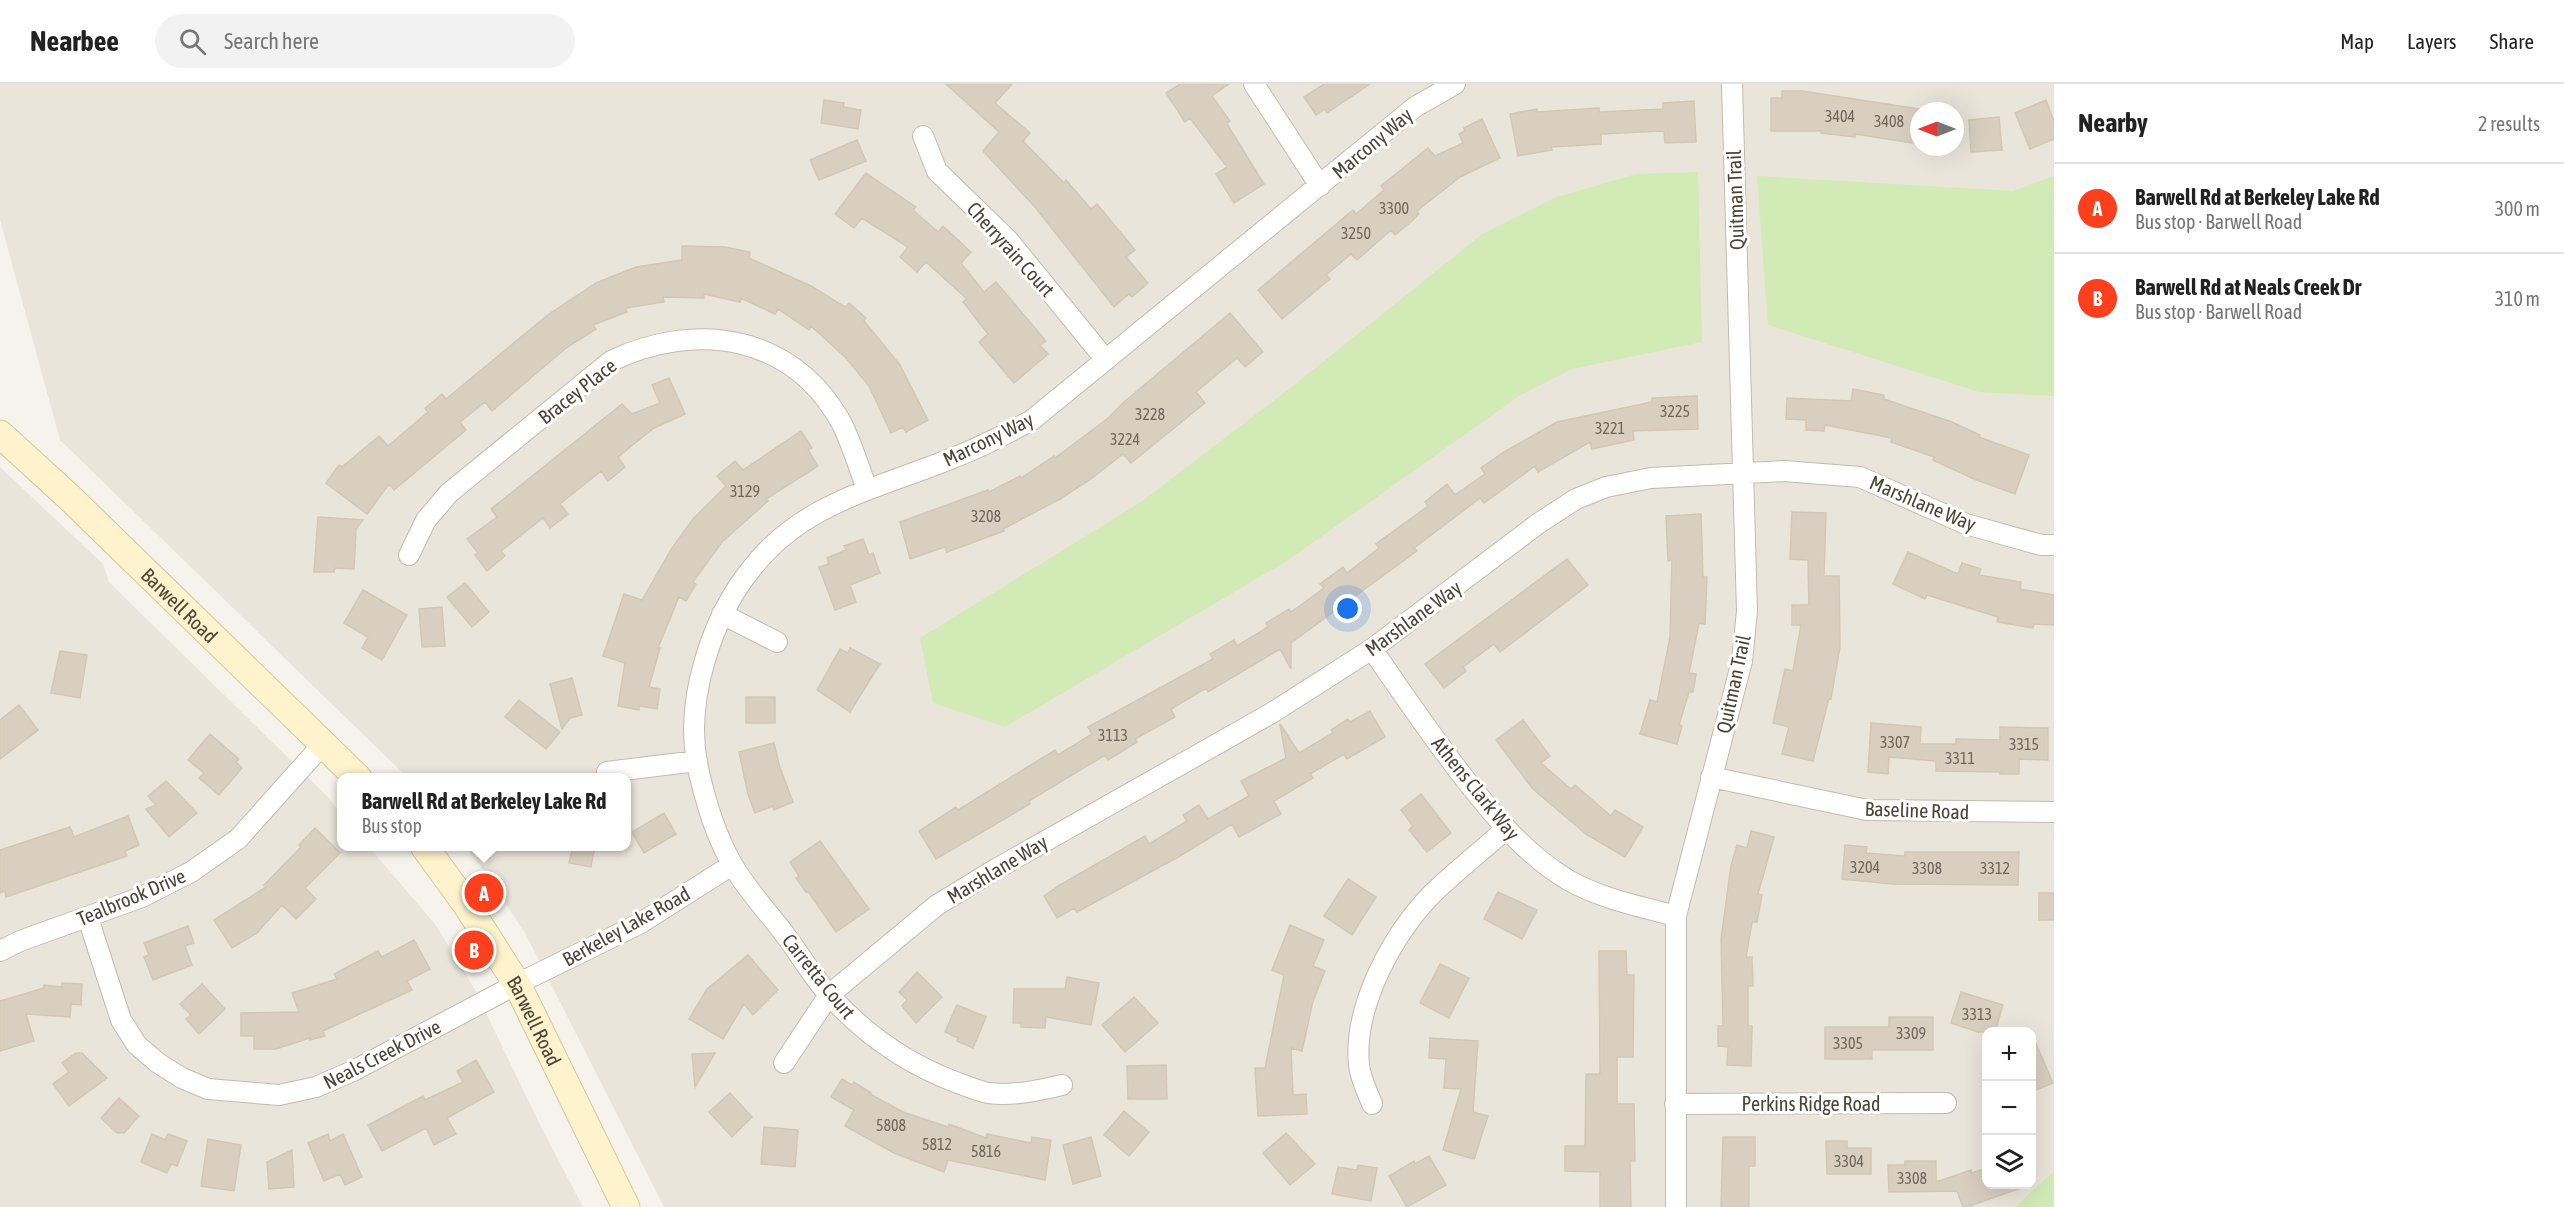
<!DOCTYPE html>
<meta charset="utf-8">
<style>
body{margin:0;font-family:"Asap Condensed",sans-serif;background:#f2f2f2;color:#222}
.controls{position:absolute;right:18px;bottom:18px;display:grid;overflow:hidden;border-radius:12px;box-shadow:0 6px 24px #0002}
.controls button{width:54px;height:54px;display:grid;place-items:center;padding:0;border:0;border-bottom:2px solid #e0e0e0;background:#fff;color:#222;font:30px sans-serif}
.compass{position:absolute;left:1910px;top:18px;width:54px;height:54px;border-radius:50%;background:#fff;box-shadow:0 6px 24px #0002;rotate:270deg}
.you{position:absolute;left:1348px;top:525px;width:21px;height:21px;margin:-15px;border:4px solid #fff;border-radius:50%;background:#1a73e8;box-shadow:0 0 0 9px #1a73e833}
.badge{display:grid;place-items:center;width:39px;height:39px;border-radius:50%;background:#fc3f1d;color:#fff;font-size:20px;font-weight:700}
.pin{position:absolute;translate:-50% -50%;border:3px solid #fff;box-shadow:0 2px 6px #0006}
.popup{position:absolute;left:337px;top:689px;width:294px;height:78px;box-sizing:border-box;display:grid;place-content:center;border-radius:12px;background:#fff;filter:drop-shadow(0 2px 4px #0005);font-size:20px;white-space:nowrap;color:#767676}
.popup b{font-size:22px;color:#222}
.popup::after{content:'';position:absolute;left:50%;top:100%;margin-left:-12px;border:12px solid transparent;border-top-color:#fff}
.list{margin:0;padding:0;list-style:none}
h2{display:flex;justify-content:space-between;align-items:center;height:78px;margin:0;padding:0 24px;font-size:26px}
h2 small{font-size:20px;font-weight:400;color:#767676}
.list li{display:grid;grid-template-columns:39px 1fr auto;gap:18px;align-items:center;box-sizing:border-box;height:90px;padding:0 24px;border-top:2px solid #e0e0e0}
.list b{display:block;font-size:22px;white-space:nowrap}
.list p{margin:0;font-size:20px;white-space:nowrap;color:#767676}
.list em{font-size:20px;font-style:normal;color:#767676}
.icon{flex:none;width:33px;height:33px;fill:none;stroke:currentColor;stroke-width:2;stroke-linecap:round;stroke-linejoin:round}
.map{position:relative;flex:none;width:2054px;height:1123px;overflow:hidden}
header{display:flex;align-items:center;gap:36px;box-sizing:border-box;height:84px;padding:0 30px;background:#fff;border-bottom:2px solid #e0e0e0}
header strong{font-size:28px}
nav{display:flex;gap:33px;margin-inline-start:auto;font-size:21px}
.search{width:420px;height:54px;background:#f2f2f2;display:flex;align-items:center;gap:15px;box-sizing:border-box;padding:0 21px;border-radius:33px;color:#767676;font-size:22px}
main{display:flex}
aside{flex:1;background:#fff}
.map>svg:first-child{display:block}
.residential{fill:#eae5da;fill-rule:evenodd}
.green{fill:#d2eab5}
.building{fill:#d8cfc1;stroke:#d3c7b4;stroke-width:1.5}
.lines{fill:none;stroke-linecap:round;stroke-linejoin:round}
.street-casing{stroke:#c2bbae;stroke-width:22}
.secondary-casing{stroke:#d6c79b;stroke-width:29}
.street{stroke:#fff;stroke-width:20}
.secondary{stroke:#fff3cd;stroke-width:27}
.labels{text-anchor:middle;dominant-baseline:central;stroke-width:6;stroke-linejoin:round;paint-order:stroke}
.number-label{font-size:16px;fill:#6e675b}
.street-label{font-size:20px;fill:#4b4439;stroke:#fff}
</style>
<header>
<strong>Nearbee</strong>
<div class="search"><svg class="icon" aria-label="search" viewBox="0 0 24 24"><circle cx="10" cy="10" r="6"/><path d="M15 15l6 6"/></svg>Search here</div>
<nav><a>Map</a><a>Layers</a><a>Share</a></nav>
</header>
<main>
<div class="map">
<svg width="2054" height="1123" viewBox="0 0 2054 1123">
<rect width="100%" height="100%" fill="#f6f3ec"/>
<path class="residential" d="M0,0H2054V1123H664L525,849L480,781L465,763L626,762V694L407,693L60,356L0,136ZM1919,27H1955V63H1919ZM1986,948H2032V1100H1986Z
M0,383L103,480L109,498L327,712L341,730L342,762L369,763L435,840L473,902L541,1043L583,1123H0Z"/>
<path class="green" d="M1698,88L1702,258L1572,285L1519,312L1287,477L1005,643L933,619L920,554L1141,418L1293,302L1482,150L1554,114L1636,90Z
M1757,92L2013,107L2054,92V312L1979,308L1768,241Z
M2054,1087V1123H2015Z"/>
<path class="building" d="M946,0H1012L995,19L1030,49L1023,57L1064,99L1066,96L1091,125L1097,120L1135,166L1126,173L1148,199L1132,213L1129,210L1114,223L1035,123L983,67L999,48Z
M1180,0H1229L1212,12L1230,37L1227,39L1232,48L1264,100L1234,119L1216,90L1227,83L1190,34L1185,38L1166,9Z
M1324,0H1370L1327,29L1325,25L1316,31L1304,13Z
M1782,7H1802L1919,25V60L1855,50V53L1821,49V47H1771V14H1782Z
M824,16L844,19L843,23L861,26L858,45L821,39Z
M2046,16L2054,37V55L2030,65L2015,29Z
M1694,17L1696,58L1665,59L1664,47L1601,50V60L1551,63L1552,66L1518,72L1510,30L1537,25V28L1599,24V28L1663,25V19Z
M1999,33L2002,66L1971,68L1969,36Z
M1482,35L1500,74L1460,93L1417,127L1419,130L1413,136L1395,151L1391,146L1357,176L1351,170L1326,191L1330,195L1282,235L1258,206L1353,126L1356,130L1384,106L1381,102L1428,64L1435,72L1463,59L1459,50L1465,47L1464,44Z
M857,56L866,77L819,96L810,76Z
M866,89L916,123L913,126L938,148L943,142L971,168L961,179L964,183L984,208L996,198L1046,257L1040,261L1048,270L1014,299L979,258L988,250L963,218L967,215L926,178L917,188L900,173L908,163L862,134L854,144L835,130Z
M682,162L725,163L750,168L749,174L811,202L845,223L849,219L866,234L864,237L900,281L928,336L906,348L903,343L891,349L869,302L846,274L811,242L809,246L778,225L775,230L741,214L740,218L704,210V214L663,213L664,218L626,224L627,228L593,241L596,245L566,264L492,327L485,318L460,338L466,346L394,406L389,400L367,430L326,399L339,381L342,383L379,352L388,362L428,328L425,324L442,310L446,315L549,230L596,199L636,183L682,176Z
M1230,229L1263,268L1245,283L1237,274L1196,308L1205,319L1131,379L1123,370L1091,395L1060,415L1003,445L1004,447L947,468L945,463L910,475L900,438L988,406L989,408L1020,392L1021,394L1054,372L1055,374L1107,335L1124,318Z
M669,294L685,330L654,344L618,373L625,383L608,397L601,387L560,420L568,430L550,444L543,434L501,467L505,472L487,487L475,471L478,469L467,455L497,433L491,425L622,320L632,330L660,319L652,301Z
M1853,305L1884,311V315L1952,338L1980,351L1979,353L2029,371L2015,410L1974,395L1933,376L1934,373L1891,358L1892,354L1825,341L1824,347L1806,346V336L1786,335L1787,314L1851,317Z
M1697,312L1698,345L1633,347L1634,356L1592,365L1590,358L1538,388L1535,382L1484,419L1480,414L1414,464L1417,467L1291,559V585L1280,565L1208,608L1206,604L1171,625L1175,633L1135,655L1137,658L1108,676L1105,671L1029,717L1030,720L936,775L919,747L956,723L958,726L1055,666L1058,671L1092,650L1088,643L1213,575L1210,570L1234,556L1237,562L1268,543L1266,539L1289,525L1291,528L1324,504L1320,500L1343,483L1347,489L1379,464L1376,460L1428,422L1425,418L1447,400L1455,411L1485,390L1481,384L1504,368L1557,338L1652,318V314Z
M801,347L812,364L808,366L818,382L766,415L768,417L722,458L693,498L696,500L686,517L679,513L658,564H660L649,603L660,605L657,625L639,622V626L618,622L625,579L603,572L624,510L642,516L672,464L693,435L726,402L717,392L735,377L743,386Z
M1792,428L1826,429L1824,492H1839L1840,563L1831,615L1829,614L1813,677L1782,670L1789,643L1773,639L1785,585L1793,587L1801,541H1792V521H1809L1808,476L1790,475Z
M1701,430L1703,493H1707L1705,540L1699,539L1689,589L1696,590L1693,608H1689L1679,641L1682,642L1677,660L1640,650L1650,616L1657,618L1670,553L1672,476L1668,477L1666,432Z
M318,433L363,436L356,445L354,485L335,484L334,488H314Z
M863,455L869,471L873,469L880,489L850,501L856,518L835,526L819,483L829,480L827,474L846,466L844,462Z
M1908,468L1958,490L1962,479L1981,485L1979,491L2021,498L2020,505L2054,511V541L2034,540L2033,544L1997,538L1998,533L1927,511L1925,515L1893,500Z
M1567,475L1588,501L1500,568L1494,560L1463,583L1466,587L1444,604L1425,580Z
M465,499L489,528L472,543L447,513Z
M363,506L407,531L382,576L362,564L368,553L344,539Z
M442,523L445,562L422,563L419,525Z
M850,564L880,580L850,628L817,606L840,565L848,569Z
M60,567L87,571L80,614L51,609Z
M572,594L582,631L570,634L562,645L550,600Z
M746,613H775V639H746Z
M519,616L560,648L546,665L505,633Z
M19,621L38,646L0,675V636Z
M1370,627L1385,653L1347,675L1344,670L1310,690L1313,694L1274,717L1281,730L1239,753L1232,740L1180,772L1077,828L1074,824L1057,834L1044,812L1060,801L1145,752L1149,760L1187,737L1183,731L1199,721L1208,735L1249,712L1241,697L1286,674L1280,641H1281L1299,669L1333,649L1331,646L1348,635L1350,638Z
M1523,636L1550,672L1541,679L1571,705L1575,701L1611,732L1615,726L1643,743L1625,773L1587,751L1533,705L1507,671L1496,656Z
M1871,639L1921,643L1920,660H1956V655L2000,656V643L2048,644V676L2019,675V690H2000V688L1936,687V677L1889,673L1888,690L1868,688Z
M210,650L239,675L236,678L242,684L219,711L199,694L204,689L188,676Z
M774,659L780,684L793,718L774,726L773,722L755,729L748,710L739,668Z
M166,697L197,729L169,753L146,725L156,721L148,712Z
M1421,710L1451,749L1427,768L1409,746L1413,742L1401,726Z
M664,729L676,750L644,769L632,748Z
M128,732L139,761L125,767L127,772L6,813L5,807L0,809V766L70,743L74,753Z
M315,744L340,769L305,804L316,815L296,835L282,821L257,849L232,864L214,836L266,803L264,801L301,763L299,761Z
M1751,747L1774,753L1758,810L1762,811L1757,838H1752L1746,873H1752L1753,902H1748V942H1752L1751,982L1727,981L1728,963L1718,962V942H1723L1721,855L1731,782L1737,761L1747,764Z
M820,757L869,825L836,848L808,807L806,808L796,794L799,792L790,778Z
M1845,761L1867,763L1866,769L1905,772V768H2019L2018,801L1892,800L1842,795Z
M573,762H595L591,783L569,779Z
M1348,795L1376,813L1352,851L1324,832Z
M1498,808L1537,826L1522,855L1484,835Z
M2039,809H2054V836H2039Z
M1290,841L1324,856L1313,882L1325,887L1313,917L1302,967L1291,964L1293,1011L1306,1010L1307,1030L1258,1032L1255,984H1265L1284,891L1272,886Z
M188,842L194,859L185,862L192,881L153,896L144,873L149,871L144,859Z
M414,856L430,885L407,897L412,906L323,947L325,952L310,956V954L276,965H254V952H241V929L299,928L292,909L337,895L334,890L378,867L382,873Z
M1599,867H1626L1627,891H1634L1633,973H1617V1020H1634L1635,1077H1630L1631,1123H1600V1088L1565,1087V1062H1585L1586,990H1600Z
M748,871L778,906L753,931L744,920L723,955L689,935L707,905Z
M1440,880L1469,894L1449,934L1420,919Z
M917,888L942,913L916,939L902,922L907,916L899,908Z
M1067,893L1099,899L1091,941L1046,933L1045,944L1021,943V939H1013L1014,905H1065Z
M62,899L82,900L81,921L71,920L70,933L26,930L34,957L0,967V917L44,904V901L62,903Z
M202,900L225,925L199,950L186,935L191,931L180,920Z
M1961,908L2003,921L1995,948H1978L1951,939Z
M1134,913L1158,939L1125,968L1102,941Z
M957,921L986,933L973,964L957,957L958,954L945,948Z
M1889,933H1933V966H1872V975H1825V943H1889Z
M2031,948L2053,999L2031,1008Z
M1430,954L1478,957L1473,1028L1488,1032L1474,1075L1443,1066L1461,1005L1444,1004L1446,975L1429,974Z
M76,969H82L107,994L69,1022L53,1000L69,988L62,979Z
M715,969L695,1003L692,970Z
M476,976L494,1008L447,1034L456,1050L434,1061L426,1044L382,1067L368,1041L423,1012L425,1016L463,998L457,987Z
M1166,981L1167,1015H1128L1127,982Z
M842,995L852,1001L854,998L871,1009L870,1010L903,1028L948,1043L949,1040L986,1054L987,1050L1031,1059L1032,1053L1051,1056L1045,1096L948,1076L944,1088L894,1069L845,1042L854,1026L831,1013Z
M730,1009L752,1033L732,1053L709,1028Z
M119,1014L139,1032L124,1049H117L101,1034Z
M1124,1027L1149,1048L1129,1072L1104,1051Z
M764,1043L798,1046L795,1083L761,1080Z
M1286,1049L1315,1080L1290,1101L1263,1069Z
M152,1050L165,1056L168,1050L187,1057L177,1082L171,1080L167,1089L141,1078Z
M328,1050L330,1057L343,1050L362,1093L345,1101L340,1090L324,1097L308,1059Z
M1091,1053L1101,1092L1073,1100L1063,1061Z
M1723,1053H1755V1082H1749V1123H1721Z
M208,1055L241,1061L234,1107L201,1102Z
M1826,1057H1847V1064H1871V1090H1827Z
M292,1066L294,1103L269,1105L267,1078Z
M1429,1072L1446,1101L1407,1123L1389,1092L1414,1077L1415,1080Z
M1905,1077H1936V1098L1971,1086L1972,1089L1986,1084V1101H2024V1103L1967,1123H1963L1957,1107L1889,1108L1888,1081H1905Z
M1358,1081L1377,1084L1371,1117L1332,1110L1338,1083L1357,1086Z"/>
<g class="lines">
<defs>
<path id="street" d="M1254,0L1320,102
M923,52L937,87L1009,157L1105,275
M409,471L426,436L449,409L611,277C697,236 794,251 842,340C852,360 859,384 867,405
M722,530L777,558
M1372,565C1402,609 1432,653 1465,695C1496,734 1525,770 1568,796C1602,815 1639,822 1676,832
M607,688L697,677
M1711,693L1867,726L2054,728
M88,834L121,936L137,961L158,979L182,994L208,1005L279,1011L316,1003L353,987L517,900L639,840L732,781
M0,867L20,857L142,813L191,788L238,755L323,660
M784,979L829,911L937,821L996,785L1270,630L1372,565L1539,439L1576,415L1606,403L1651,394L1784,387L1860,393L1966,440L2041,461H2054
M1062,1001C1037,1007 1013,1012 988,1009C978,1007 967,1002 958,999C909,981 866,951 831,913C814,895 801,872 786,852C769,829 746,805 732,780C715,750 704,713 697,679C685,615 712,533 752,484C804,417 881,404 955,373C982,363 1007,349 1032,336L1415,23L1455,0
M1372,1020C1367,1007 1360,993 1359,981C1353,922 1393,850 1433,809C1456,787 1481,767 1505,746
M1675,1020L1946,1019
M1676,1123V832L1742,577L1747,527L1732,0"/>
<g id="secondary">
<path id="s1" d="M0,350L70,414L358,694"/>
<path id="s2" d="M424,762L466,820L517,900L626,1123"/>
</g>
</defs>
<use href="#street" class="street-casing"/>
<use href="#secondary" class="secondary-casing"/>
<use href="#street" class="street"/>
<use href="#secondary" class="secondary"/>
</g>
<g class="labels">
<g class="number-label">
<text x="1840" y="32">3404</text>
<text x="1889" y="37">3408</text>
<text x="1394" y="124">3300</text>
<text x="1356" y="149">3250</text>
<text x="1675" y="327">3225</text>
<text x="1150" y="330">3228</text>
<text x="1610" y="344">3221</text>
<text x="1125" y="355">3224</text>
<text x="745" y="407">3129</text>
<text x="986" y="432">3208</text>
<text x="1113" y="651">3113</text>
<text x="1895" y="658">3307</text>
<text x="2024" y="660">3315</text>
<text x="1960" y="674">3311</text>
<text x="1865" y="783">3204</text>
<text x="1927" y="784">3308</text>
<text x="1995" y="784">3312</text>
<text x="1977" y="930">3313</text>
<text x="1911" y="949">3309</text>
<text x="1848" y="959">3305</text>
<text x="891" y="1041">5808</text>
<text x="937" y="1060">5812</text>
<text x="986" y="1067">5816</text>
<text x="1849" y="1077">3304</text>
<text x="1912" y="1094">3308</text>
</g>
<g class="street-label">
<text transform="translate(1372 59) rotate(-40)">Marcony Way</text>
<text transform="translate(1735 116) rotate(-92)">Quitman Trail</text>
<text transform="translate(1011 165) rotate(48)">Cherryrain Court</text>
<text transform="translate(577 307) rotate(-38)">Bracey Place</text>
<text transform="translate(988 355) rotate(-26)">Marcony Way</text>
<text transform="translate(1923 419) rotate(23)">Marshlane Way</text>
<text stroke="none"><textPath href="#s1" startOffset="248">Barwell Road</textPath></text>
<text transform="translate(1413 534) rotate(-36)">Marshlane Way</text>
<text transform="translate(1733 600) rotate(-78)">Quitman Trail</text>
<text transform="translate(1476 704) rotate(51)">Athens Clark Way</text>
<text transform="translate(1917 726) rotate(2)">Baseline Road</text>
<text transform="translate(997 785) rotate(-31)">Marshlane Way</text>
<text transform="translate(131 813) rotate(-23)">Tealbrook Drive</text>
<text transform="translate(626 842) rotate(-29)">Berkeley Lake Road</text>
<text transform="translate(819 892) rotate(51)">Carretta Court</text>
<text stroke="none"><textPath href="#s2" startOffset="207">Barwell Road</textPath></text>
<text transform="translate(382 970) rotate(-27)">Neals Creek Drive</text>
<text x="1811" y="1019">Perkins Ridge Road</text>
</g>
</g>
</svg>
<div class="controls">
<button>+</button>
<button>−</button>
<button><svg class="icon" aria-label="layers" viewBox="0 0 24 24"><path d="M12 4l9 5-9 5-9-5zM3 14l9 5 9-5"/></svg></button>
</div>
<svg class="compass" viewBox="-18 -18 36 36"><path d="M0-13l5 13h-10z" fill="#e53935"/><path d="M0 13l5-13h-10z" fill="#767676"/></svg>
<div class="you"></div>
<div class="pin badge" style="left:484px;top:809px">A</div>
<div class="popup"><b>Barwell Rd at Berkeley Lake Rd</b>Bus stop</div>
<div class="pin badge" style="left:474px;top:866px">B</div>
</div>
<aside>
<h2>Nearby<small>2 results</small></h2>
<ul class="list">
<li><span class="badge">A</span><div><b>Barwell Rd at Berkeley Lake Rd</b><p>Bus stop · Barwell Road</p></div><em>300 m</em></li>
<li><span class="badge">B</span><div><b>Barwell Rd at Neals Creek Dr</b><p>Bus stop · Barwell Road</p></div><em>310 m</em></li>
</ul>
</aside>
</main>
